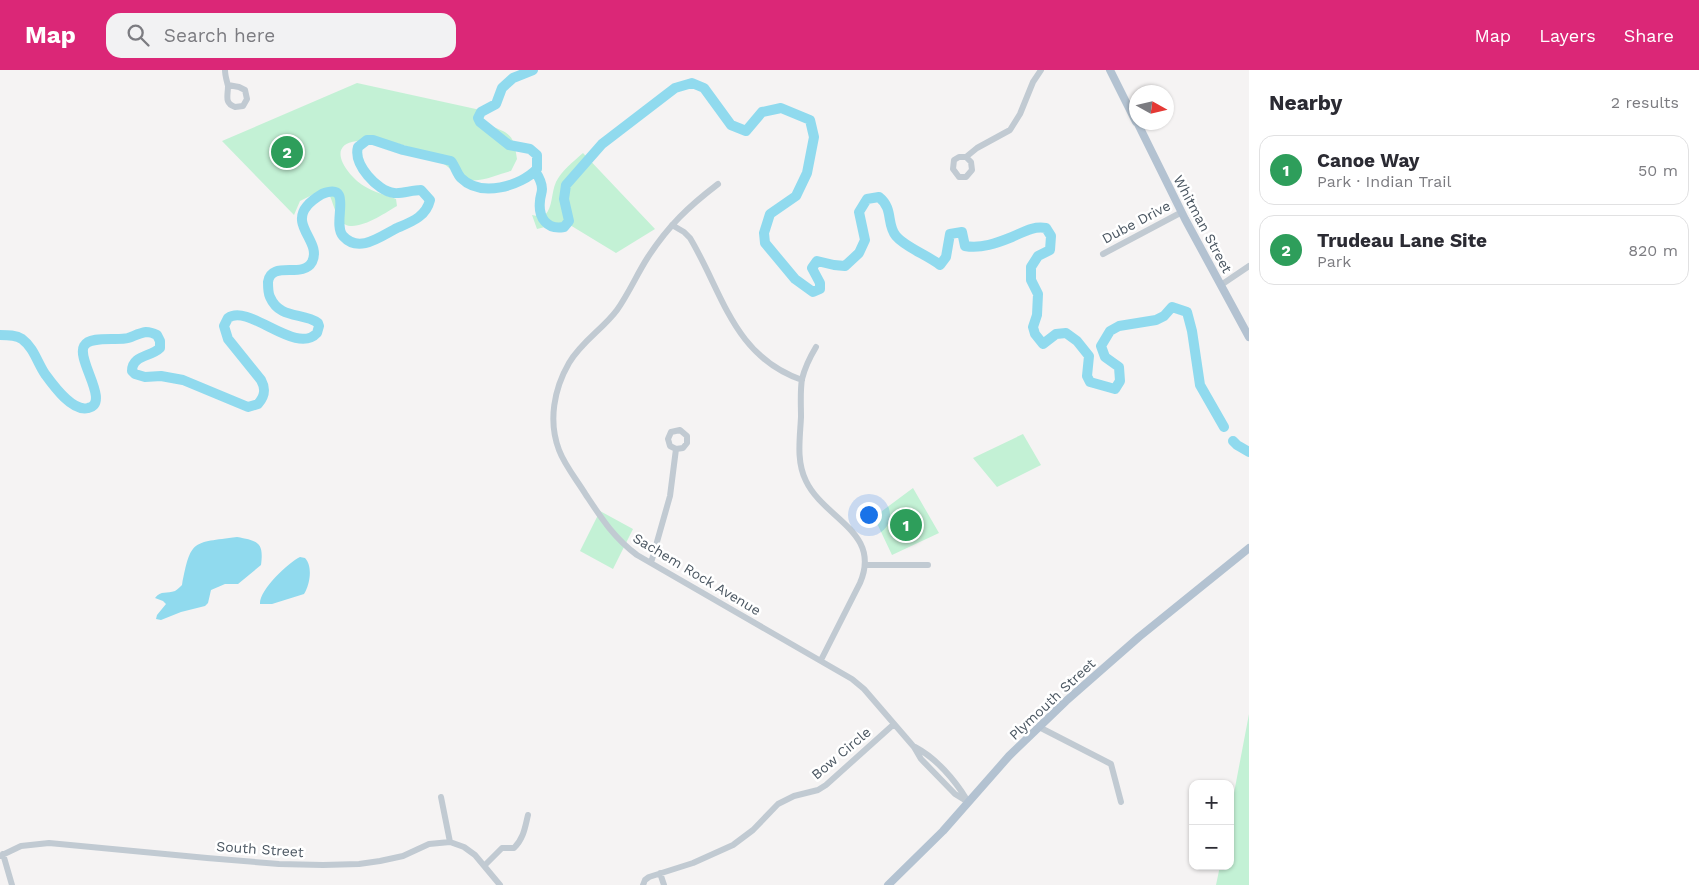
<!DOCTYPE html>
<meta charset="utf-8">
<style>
body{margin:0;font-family:"Work Sans",sans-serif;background:#f2f2f3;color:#2b2b33}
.controls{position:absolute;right:15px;bottom:15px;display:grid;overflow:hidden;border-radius:10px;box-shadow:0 1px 4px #0004}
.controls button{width:45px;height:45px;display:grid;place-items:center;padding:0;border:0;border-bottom:1px solid #e1e1e2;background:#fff;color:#2b2b33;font:25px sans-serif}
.compass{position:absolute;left:1129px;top:15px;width:45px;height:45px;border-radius:50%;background:#fff;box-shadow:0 1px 4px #0004;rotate:98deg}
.you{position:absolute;left:868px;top:444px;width:18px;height:18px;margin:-12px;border:4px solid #fff;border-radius:50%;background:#1a73e8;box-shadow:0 0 0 8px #1a73e833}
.badge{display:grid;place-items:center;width:32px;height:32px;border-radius:50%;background:#db2777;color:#fff;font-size:16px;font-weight:700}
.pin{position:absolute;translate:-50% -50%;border:2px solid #fff;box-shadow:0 1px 5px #0006}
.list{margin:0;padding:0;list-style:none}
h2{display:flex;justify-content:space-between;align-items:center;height:65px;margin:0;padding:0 20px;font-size:21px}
h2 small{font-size:16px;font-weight:400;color:#7c7c81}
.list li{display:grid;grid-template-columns:32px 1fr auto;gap:15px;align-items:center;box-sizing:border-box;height:70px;margin:0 10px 10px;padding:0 10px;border:1px solid #e1e1e2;border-radius:15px}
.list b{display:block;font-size:19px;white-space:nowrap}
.list p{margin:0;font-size:16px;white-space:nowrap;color:#7c7c81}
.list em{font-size:16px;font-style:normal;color:#7c7c81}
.icon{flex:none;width:28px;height:28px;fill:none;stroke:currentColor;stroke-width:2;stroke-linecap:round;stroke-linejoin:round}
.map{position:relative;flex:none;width:1249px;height:815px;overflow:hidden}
header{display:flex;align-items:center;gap:30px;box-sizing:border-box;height:70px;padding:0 25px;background:#db2777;color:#fff}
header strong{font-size:24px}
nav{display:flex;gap:28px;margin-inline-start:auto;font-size:18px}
.search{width:350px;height:45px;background:#f2f2f3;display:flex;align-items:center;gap:12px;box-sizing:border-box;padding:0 18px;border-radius:15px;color:#7c7c81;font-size:19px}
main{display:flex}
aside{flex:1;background:#fff}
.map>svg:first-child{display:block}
.green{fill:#c3f1d5}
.water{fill:#90daee}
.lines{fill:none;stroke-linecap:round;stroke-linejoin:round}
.river{stroke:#90daee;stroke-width:10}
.minor{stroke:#c1cad2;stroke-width:6}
.major{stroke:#b3c2d1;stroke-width:8}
.labels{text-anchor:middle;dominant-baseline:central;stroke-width:5;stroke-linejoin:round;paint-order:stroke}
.street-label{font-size:14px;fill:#4a5661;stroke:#fff}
</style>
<header>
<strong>Map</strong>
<div class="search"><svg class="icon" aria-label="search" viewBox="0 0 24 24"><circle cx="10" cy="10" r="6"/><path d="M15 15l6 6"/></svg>Search here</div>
<nav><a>Map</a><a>Layers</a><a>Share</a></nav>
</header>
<main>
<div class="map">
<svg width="1249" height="815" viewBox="0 0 1249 815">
<rect width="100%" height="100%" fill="#f5f3f3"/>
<path class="green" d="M357,13L485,41L482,48L484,53C509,64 513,61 517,89L511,101C498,104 479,114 466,109C457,106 449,97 441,92C417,77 385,67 357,71C324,75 348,106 364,116C373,122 386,125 396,129L397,136C385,143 351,167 340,150C335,143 333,132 329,124L320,121L300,131L294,145L222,71Z
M583,83L655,159L616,183L565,152L537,159L532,145L537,146L545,145C553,137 551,123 556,112C562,100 573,92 583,83Z
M1023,364L1041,395L997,417L973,388Z
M913,418L939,463L892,485L874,447Z
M600,441L633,459L613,499L580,481Z
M1249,644V815H1216L1220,796H1230V744Z"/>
<path class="water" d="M237,467C258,471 264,472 261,495L238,514H225L211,520L208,533L205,536L181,542L161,550L156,549L157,545L166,534L163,531L155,528C161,520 167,524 175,521C178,519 180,517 182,515C191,469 192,473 237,467Z
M300,487L305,488C313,496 310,515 304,524L272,534H260C259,520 288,493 300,487Z"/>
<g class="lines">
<path class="river" d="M535,101C539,107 542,112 542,119C542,123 540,127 540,131C538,148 547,160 564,157L569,151L564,129L566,115L602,74L675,18L692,13L704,18L731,55L746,61L762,42L781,38L810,50L814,67L807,103L796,126L770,144L764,163L765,173L795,209L813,222L820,219V213L812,198L817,191L834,195L845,196L859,183L865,170L859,142L867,129L879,127C894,139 886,154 896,166C905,177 927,185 940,195L946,187L950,164L962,162L965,176C981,179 997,173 1012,167C1024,162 1032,156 1046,158L1051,166L1050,180L1038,186L1031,197V210L1038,224L1037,245L1033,257L1035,264L1043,274L1056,264L1066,263L1077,271L1089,286L1087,306L1090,312L1115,319L1120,311L1119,297L1105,287L1101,276L1110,261L1119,256L1156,250L1164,246L1172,237L1187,242L1192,261L1200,315L1224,357
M0,265C8,265 16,265 22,269C34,278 37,292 45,304C53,315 72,342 88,338C111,333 76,290 84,276C90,265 118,271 128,268C134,266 139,263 146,262C150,262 153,263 157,265L160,271V278C151,287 132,285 132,301L135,304L145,307L161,306L183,310L248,337L258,334C265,326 266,319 261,310L228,269L224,256L228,248C249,233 296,286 317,263L319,256L318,253C303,242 280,250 270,227C268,223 268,217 268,212C271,190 303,209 312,192C322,172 290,156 307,136C311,131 317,127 322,124C355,111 331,153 343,166C359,184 381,166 397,158C411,152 426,147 430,130L421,120C412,120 402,124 394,123C377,121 353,94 358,77L367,70H373L403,80L451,91C455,96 457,104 461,108C481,128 521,116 537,99V85L530,79L509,75L480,52L478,48L481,42L496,34L502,18L513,8L533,0
M1233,371L1237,375L1249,382"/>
<path class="minor" d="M225,0C225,6 227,11 228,16C228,26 224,33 235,37L243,36L247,29L245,20L239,17L228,15
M966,87L971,92L972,100L966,107H959L953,99L954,90L959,87H966L977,78L1010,60L1020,44L1033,12L1041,0
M718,114C688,137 669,155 648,187C637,204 629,223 617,240C603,259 582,271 569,293C554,319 548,351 559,380C565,396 577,410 586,425C602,449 614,468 637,485L852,609L864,619L914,677L921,689L955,724L968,732
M672,155L684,162L690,168C723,223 733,286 802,310
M1103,184L1182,142
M1221,215L1249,196
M816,277C810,287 805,297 802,309C800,321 801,334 801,347C800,368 796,391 806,411C824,449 882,462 860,513L821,590
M651,493L670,426L676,379L683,378L687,373V366L680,360L671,362L668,369L670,376L676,379
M866,495H928
M1039,657L1111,694L1121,732
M915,677C936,688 955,710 967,730
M441,727L450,772
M3,784L12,815
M0,786L21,776L49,773L207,788L279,794L323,795L359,794L380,791L403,786L429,774L450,772L464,777L475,785L500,815
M485,795L502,778H514C524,768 525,757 528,745
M660,803L664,815
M643,815L645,810L649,807L693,793L733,775L753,760L778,734L794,726L818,720L826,715L894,654"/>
<path class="major" d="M1110,0L1136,52
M1137,52L1185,149L1249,267
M888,815L943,761L1009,686L1066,631L1139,567L1249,478"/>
</g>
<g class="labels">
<g class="street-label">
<text transform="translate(1136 152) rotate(-28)">Dube Drive</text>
<text transform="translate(1203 154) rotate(62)">Whitman Street</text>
<text transform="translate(697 504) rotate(31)">Sachem Rock Avenue</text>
<text transform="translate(1052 629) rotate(-43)">Plymouth Street</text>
<text transform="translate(841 683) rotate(-40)">Bow Circle</text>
<text transform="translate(260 779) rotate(4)">South Street</text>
</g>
</g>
</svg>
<div class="controls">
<button>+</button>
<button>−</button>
</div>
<svg class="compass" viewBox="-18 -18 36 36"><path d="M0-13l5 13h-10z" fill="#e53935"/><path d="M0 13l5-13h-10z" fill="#7c7c81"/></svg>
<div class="you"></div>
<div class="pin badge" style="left:906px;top:455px;background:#2e9e5b">1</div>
<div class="pin badge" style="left:287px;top:82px;background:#2e9e5b">2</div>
</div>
<aside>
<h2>Nearby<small>2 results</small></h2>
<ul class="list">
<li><span class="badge" style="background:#2e9e5b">1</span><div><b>Canoe Way</b><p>Park · Indian Trail</p></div><em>50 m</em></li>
<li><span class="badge" style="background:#2e9e5b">2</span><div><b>Trudeau Lane Site</b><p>Park</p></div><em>820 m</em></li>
</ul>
</aside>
</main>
